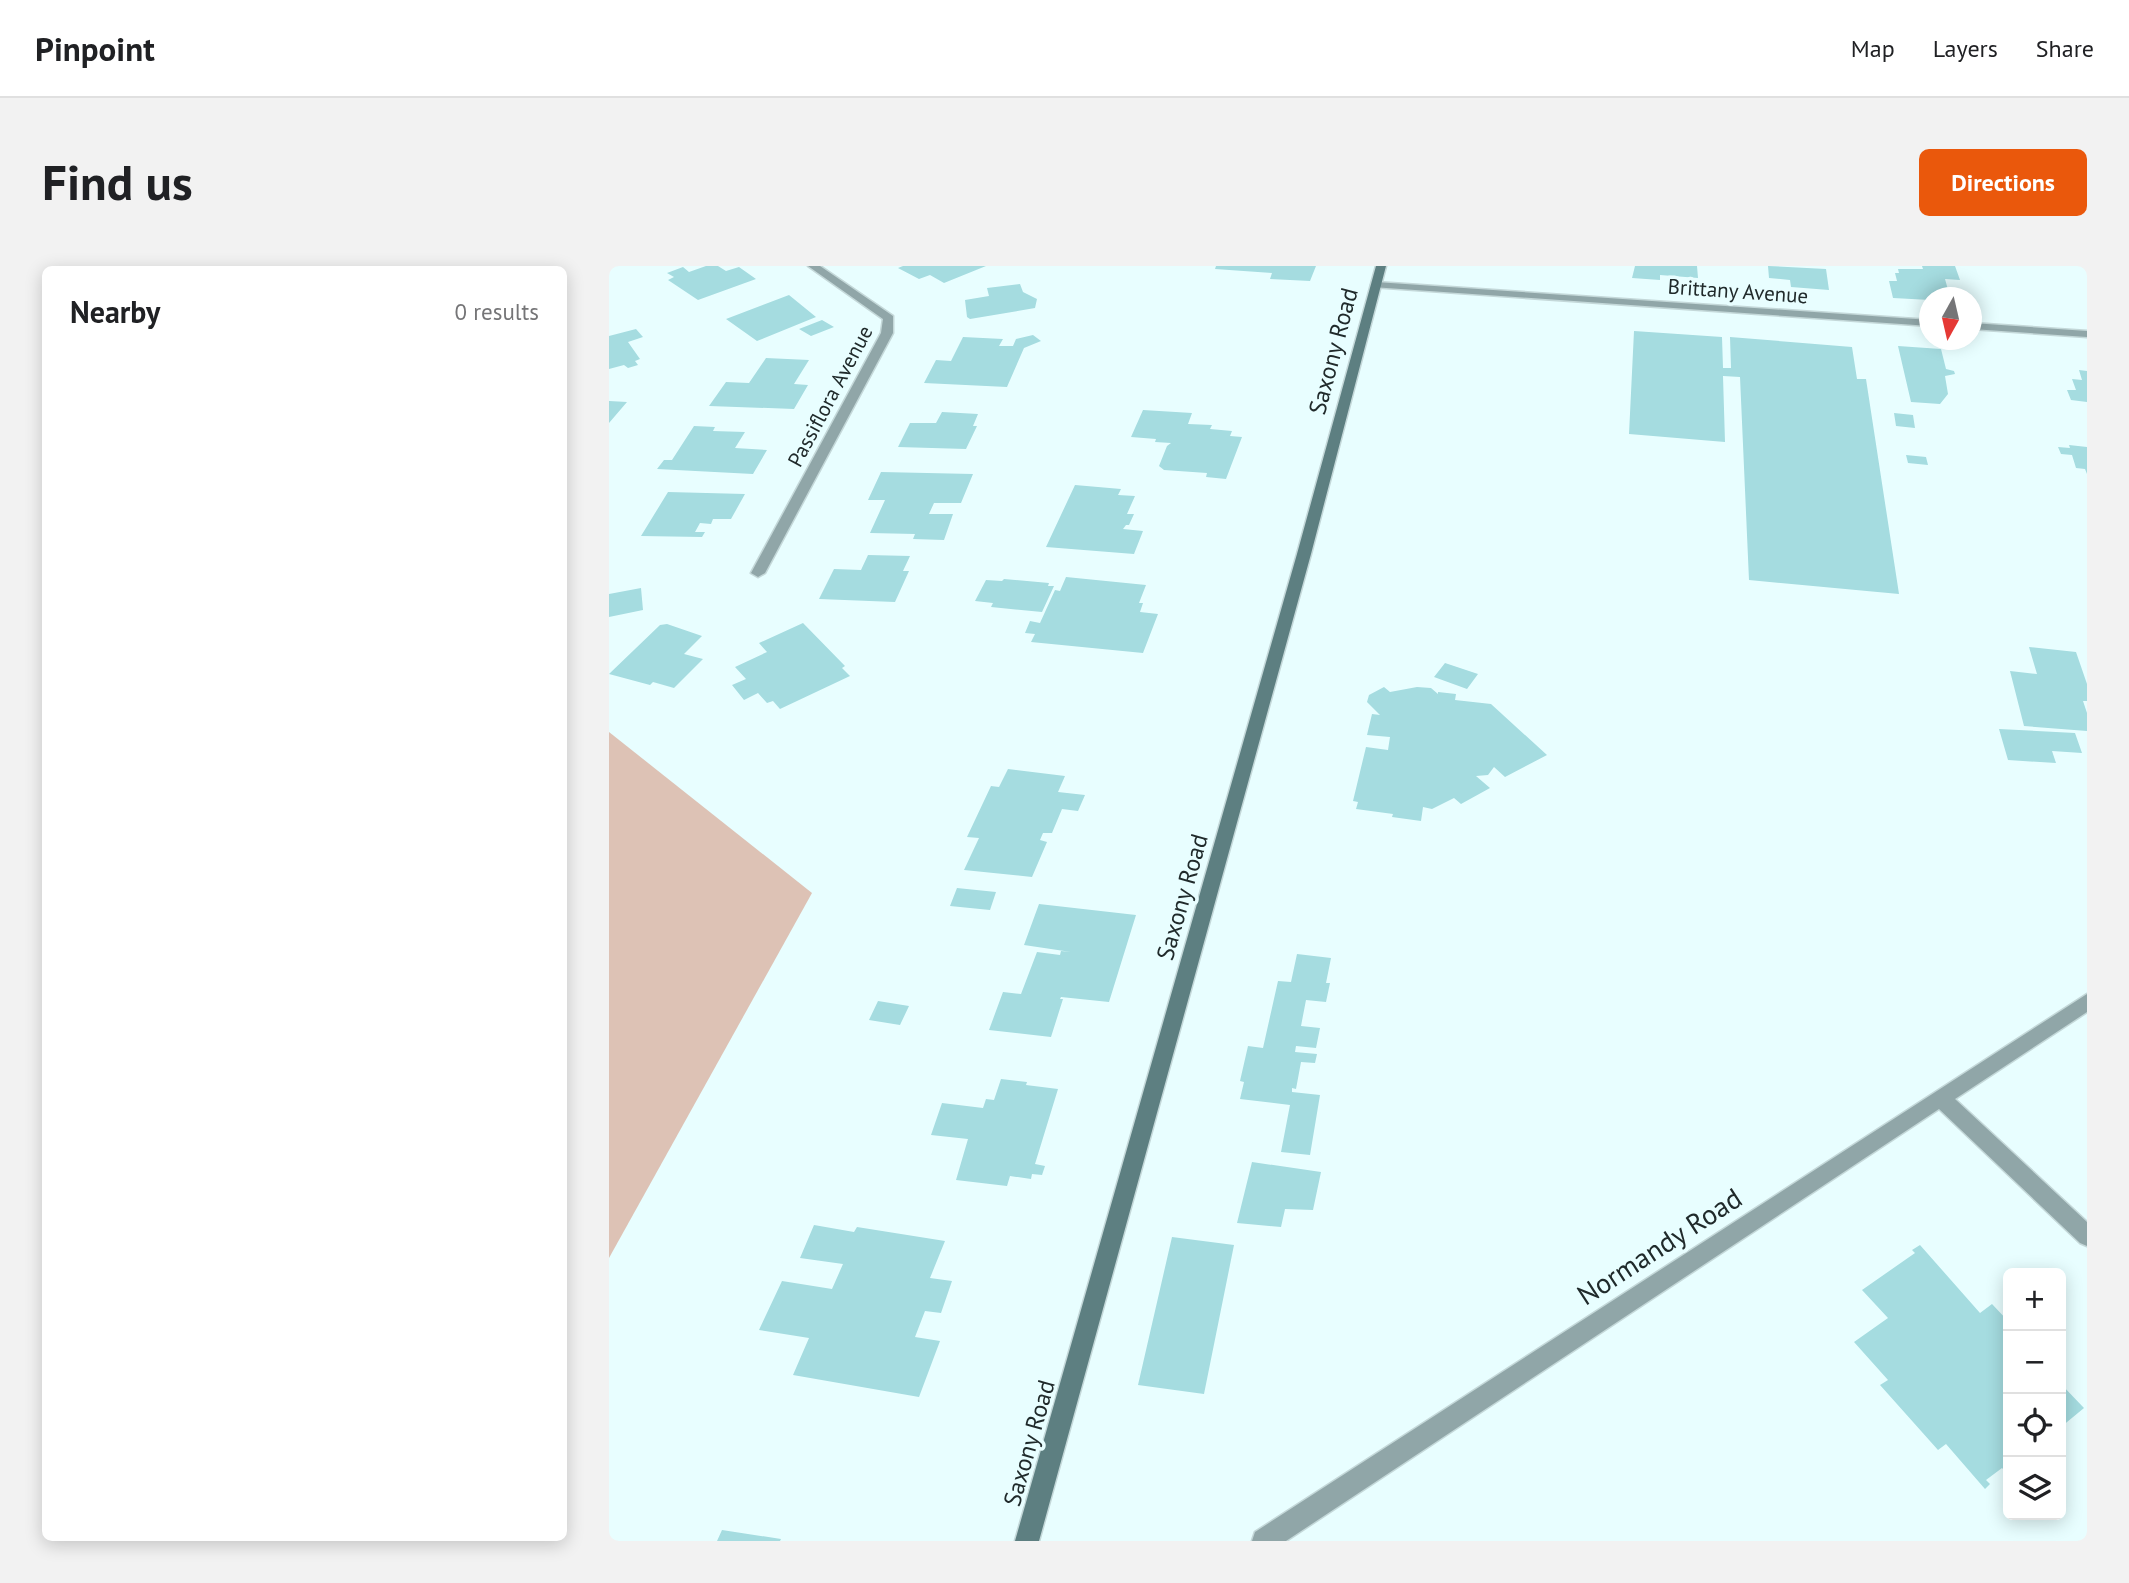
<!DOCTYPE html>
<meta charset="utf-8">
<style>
body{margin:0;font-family:"PT Sans",sans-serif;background:#f2f2f2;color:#202124}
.controls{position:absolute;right:21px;bottom:21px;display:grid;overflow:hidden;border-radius:10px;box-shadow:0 4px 18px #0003}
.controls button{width:63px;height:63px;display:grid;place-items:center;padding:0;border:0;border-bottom:2px solid #e0e0e0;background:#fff;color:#202124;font:35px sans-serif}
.compass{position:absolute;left:1310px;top:21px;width:63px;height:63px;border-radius:50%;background:#fff;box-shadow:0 4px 18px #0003;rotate:188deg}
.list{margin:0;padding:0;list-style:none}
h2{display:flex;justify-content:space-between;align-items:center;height:91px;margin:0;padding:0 28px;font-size:30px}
h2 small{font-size:23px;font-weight:400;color:#757577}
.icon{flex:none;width:38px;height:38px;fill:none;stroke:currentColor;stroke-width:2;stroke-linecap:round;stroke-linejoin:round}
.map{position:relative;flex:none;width:1478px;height:1275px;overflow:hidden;border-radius:10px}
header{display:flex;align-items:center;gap:42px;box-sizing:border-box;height:98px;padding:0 35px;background:#fff;border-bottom:2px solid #e0e0e0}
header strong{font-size:33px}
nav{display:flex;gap:38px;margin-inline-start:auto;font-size:24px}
.intro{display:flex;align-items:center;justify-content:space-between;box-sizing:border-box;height:168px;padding:0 42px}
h1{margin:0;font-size:49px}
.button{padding:18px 32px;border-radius:10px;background:#ea580c;color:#fff;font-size:24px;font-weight:700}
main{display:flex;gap:42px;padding:0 42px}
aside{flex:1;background:#fff;border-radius:10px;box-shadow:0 4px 18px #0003}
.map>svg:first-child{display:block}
.green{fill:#ddc2b5}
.building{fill:#a5dce0}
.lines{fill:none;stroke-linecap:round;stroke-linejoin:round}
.street-casing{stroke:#c4d8d9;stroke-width:3}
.secondary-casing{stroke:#c4d8d9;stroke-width:3}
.street{fill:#90a6a8;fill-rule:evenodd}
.secondary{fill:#5d7f81;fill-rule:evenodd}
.labels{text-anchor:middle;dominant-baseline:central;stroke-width:7;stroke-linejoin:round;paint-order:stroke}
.far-street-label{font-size:21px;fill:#202a2b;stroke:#e8feff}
.street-label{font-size:24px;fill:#202a2b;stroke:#e8feff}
.near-street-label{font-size:28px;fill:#202a2b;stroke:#e8feff}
</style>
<header>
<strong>Pinpoint</strong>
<nav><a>Map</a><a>Layers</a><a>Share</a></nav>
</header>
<div class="intro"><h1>Find us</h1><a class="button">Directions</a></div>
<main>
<aside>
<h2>Nearby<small>0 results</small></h2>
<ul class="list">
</ul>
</aside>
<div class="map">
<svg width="1478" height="1275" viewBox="0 0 1478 1275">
<rect width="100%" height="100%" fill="#e8feff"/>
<path class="green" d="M0,466L203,627L0,992Z"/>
<path class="building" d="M97,0H109L117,5L130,1L147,13L89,34L59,14L65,11L58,7L74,1L80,6Z
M294,0H377L335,17L321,9L310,13L289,2Z
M607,0H707L701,15L661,13L663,7L606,3Z
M1026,0H1088L1089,12L1051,9V14L1023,12Z
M1159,0L1217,3L1220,24L1182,21L1181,14L1160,12Z
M1313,0H1346L1351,14L1336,13L1341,31L1322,30L1321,34L1284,32L1280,15H1288L1286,7H1290L1289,3H1314Z
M411,18L414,26L428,33L426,42L361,53L358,51L356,34L380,30L378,22Z
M180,29L207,51L148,75L117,53Z
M213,54L225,61L202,70L190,63Z
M27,63L34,71L19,76L31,93L26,95L29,99L19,102L15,99L0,103V70Z
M1025,65L1113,71L1114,102H1122L1121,71L1243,81L1248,113H1257L1290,328L1140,314L1131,111L1114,110L1116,176L1020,168Z
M424,69L432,75L415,82L398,121L315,117L327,94L342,95L354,71L394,73L390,80H404L407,73Z
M1289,80L1332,83L1337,103L1345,105L1346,108L1336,110L1339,128L1331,138L1302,136Z
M157,92L200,94L185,118L199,119L185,143L100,140L117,116L140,117Z
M1470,104L1478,105V136L1462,134L1458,124H1467L1463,113L1473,114Z
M0,135L18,136L0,157Z
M534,144L583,147L579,158L603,159L601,163L623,165L621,170L633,171L617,213L597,211L598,207L555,204L550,200L558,180L562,177L546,176L547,173L522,171Z
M333,146L369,148L364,160H368L357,183L289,181L301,157H327Z
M1285,147L1304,149L1306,162L1287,160Z
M85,160L106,161L104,165L136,166L126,182L158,184L144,208L48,203L55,194H63Z
M1460,179L1478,181V208L1476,203L1467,202L1463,189L1452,188L1449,181L1461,182Z
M1297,189L1317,191L1319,199L1299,197Z
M272,206L364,208L352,237H325L320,248H344L335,274L304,273L306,268L261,267L276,234H259Z
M466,219L512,223L509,229L526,230L518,248H525L520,259H517L514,263L534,265L525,288L437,281Z
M59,226L136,228L122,253H104L102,258L91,257L86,266H96L93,271L32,270Z
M259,289L301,290L294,305H300L286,336L210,333L225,303L252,304Z
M457,311L537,319L530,337H534L531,346L549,348L534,387L422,376L426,368L416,367L421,355L431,357L446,324L451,325Z
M395,313L440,317L439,320H445L433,346L382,341L384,337L366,335L377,314L393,315Z
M32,322L34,344L0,351V328Z
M194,357L236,400L233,402L241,410L171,443L164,435L158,437L149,427L135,434L123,419L137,413L126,401L158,386L150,377Z
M58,358L93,370L75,388L94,393L65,422L44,416L41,419L0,408L51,359Z
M1420,381L1467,386L1478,418V435H1474L1478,447V465L1415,460L1401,405L1428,408Z
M836,397L869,408L858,423L825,411Z
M775,421L781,426L808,421L822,422L829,428V426L847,428L846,434L882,438L938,489L896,511L885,501L879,509L867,510L881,522L852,538L845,532L823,543L814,541L812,555L783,551L784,548L747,543L749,536L744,535L757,481L779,484L781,471L758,469L763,448L771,449L758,436L760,429Z
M1390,463L1466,467L1473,487L1443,485L1447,497L1399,494Z
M399,503L456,510L449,526L476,529L469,545L453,543L443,567H434L431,574L438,576L423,611L355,604L370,572L358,571L382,520L390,521Z
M348,622L387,626L381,644L341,640Z
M430,638L527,649L500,736L452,731L451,733H454L442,771L380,764L394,726L412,728L428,686L451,689L452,685L462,686L415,679Z
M688,688L722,692L717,717H721L717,736L697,734L692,760L711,762L707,782L687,780L686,786L708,788L706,797L692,796L687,823L683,822V826L711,829L701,889L672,886L681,839L631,833L635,816L631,815L639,780L654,782L669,715L682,716Z
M269,735L300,740L291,759L260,754Z
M392,813L418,816L417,819L449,823L426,898L436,900L433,909L423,908L422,913L401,910L398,920L347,914L359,873L322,869L333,837L374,842L377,833L385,834Z
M643,896L712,906L704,944L676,943L672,961L628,957Z
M205,959L245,966L248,961L336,975L321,1012L343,1015L332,1047L316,1045L306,1071L331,1075L310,1131L184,1109L200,1072L150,1064L173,1015L223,1023L234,998L191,992Z
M563,971L625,979L595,1128L529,1119Z
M1311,979L1371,1047L1383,1038L1399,1055V1208L1393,1202L1377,1214L1381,1218L1376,1223L1337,1178L1329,1184L1271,1119L1279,1114L1245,1076L1279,1052L1253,1024L1306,987L1303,984Z
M1452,1118L1475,1142L1452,1161Z
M113,1264L172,1273L171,1275H108Z"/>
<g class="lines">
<defs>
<path id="street" d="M199,0H211L284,50V67L156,307L149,311L142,307L272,67L274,53Z
M767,16L1321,54V60L763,21L762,19Z
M1363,57L1478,65V71L1363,63Z
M1478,728V746L1346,833L1478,956V980L1471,977L1330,843L677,1275H643L646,1266Z"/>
<path id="secondary" d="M767,0H777L702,288L430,1275H406L688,288Z"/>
</defs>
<use href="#street" class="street-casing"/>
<use href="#secondary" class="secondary-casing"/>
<use href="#street" class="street"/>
<use href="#secondary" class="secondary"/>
</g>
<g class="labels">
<g class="far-street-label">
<text transform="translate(1129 25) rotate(4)">Brittany Avenue</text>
<text transform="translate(221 130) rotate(-62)">Passiflora Avenue</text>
</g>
<g class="street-label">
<text transform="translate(724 85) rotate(-75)">Saxony Road</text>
<text transform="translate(573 631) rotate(-74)">Saxony Road</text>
<text transform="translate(420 1177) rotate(-74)">Saxony Road</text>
</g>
<g class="near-street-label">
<text transform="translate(1050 980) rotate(-33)">Normandy Road</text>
</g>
</g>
</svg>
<div class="controls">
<button>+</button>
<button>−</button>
<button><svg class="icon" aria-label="locate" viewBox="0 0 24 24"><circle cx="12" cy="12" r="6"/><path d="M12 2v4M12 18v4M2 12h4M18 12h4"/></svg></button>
<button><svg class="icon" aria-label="layers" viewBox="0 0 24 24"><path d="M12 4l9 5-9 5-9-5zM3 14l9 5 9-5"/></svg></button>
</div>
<svg class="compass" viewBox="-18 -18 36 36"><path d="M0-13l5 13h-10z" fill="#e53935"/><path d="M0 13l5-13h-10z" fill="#757577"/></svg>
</div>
</main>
